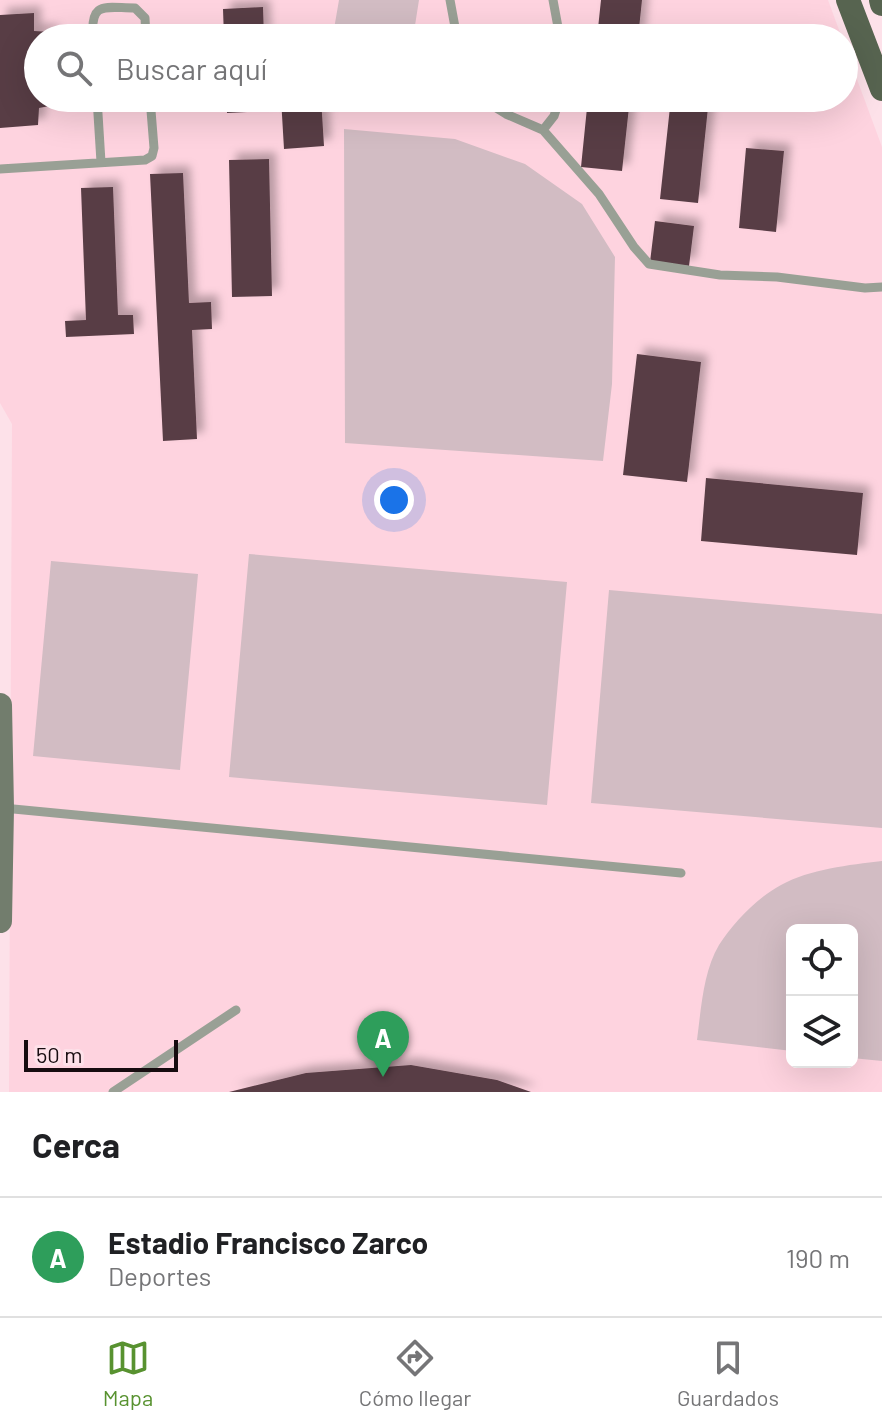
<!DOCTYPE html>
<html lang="es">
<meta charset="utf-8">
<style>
body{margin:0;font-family:Barlow,sans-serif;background:#f2f2f2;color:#202124}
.controls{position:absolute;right:24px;bottom:24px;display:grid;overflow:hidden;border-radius:12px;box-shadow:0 8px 32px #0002}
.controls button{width:72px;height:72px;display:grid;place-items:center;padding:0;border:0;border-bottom:2px solid #e0e0e0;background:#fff;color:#202124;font:40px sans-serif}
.scale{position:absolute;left:24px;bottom:20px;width:154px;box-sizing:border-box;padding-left:8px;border:4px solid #170c10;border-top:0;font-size:22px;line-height:28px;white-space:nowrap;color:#170c10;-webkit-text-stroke:6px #fde1e9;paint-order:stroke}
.you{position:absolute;left:394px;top:500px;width:28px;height:28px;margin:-20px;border:6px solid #fff;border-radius:50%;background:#1a73e8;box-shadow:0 0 0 12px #1a73e833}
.badge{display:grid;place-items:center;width:52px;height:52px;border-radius:50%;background:#589230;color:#fff;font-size:26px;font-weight:700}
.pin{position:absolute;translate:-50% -66px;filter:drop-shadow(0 2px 4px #0008)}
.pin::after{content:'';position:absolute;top:42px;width:28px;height:24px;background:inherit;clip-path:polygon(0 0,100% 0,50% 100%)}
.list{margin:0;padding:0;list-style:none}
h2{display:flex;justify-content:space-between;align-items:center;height:104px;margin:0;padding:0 32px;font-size:34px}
h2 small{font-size:26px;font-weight:400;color:#757577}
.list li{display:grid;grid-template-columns:52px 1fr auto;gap:24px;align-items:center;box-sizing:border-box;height:120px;padding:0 32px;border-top:2px solid #e0e0e0}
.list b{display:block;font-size:30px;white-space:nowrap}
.list p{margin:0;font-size:26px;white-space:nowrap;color:#757577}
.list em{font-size:26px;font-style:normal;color:#757577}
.icon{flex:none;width:44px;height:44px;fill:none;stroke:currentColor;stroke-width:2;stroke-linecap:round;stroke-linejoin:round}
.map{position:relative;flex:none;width:882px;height:1092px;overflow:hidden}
.search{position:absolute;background:#fff;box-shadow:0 8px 32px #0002;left:24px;right:24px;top:24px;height:88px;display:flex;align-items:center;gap:20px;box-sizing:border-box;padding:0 28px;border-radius:44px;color:#757577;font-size:30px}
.sheet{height:224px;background:#fff}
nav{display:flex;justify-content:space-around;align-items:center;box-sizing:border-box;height:112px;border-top:2px solid #e0e0e0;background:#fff;font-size:22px;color:#757577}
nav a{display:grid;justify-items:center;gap:4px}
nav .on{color:#589230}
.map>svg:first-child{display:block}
.built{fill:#fed3df;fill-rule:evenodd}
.green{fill:#d2bcc3}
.building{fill:#583d45;filter:url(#shadow)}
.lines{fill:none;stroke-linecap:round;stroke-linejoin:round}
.lane{stroke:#99a095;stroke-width:9}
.secondary{stroke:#727d6d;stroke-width:24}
.primary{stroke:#576450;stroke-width:24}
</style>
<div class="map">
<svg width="882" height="1092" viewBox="0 0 882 1092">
<defs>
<filter id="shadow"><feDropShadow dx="7" dy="-7" stdDeviation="4" flood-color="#0004"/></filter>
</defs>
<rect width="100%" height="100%" fill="#fde1e9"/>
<path class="built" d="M0,0H828L842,38H38V98H844V44L882,147V1092H9L12,424L0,403ZM792,930H852V1062H792Z"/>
<path class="green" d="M339,0H419L413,38H391L334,29Z
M344,129L455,139L525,164L582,204L615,257L612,384L603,461L345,443Z
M249,554L567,582L547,805L229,777Z
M51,561L198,574L180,770L33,756Z
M609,590L882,614V828L591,803Z
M882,861V1061L852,1058V930H792V1051L697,1040C701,1010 703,972 719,945C733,923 758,897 781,885C810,869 849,865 882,861Z"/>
<path class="building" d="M601,0H642L638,38H597Z
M263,7L264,38H224L223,9Z
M34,13V31L52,32V38H38V98H55V105L39,108L38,125L0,128V15Z
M227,98H267L268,111L227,113Z
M281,98H321L324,146L284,149Z
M588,98H630L622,171L581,167Z
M671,98H709L698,203L660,199Z
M746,148L784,151L776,232L739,228Z
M269,159L272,296L232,297L229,160Z
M183,173L189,303L211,302L212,329L192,330L197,439L163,441L150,174Z
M113,187L118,315H133L134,334L66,337L65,321L86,320L81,188Z
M655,221L694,226L689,266L650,262Z
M637,354L701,362L687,482L623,475Z
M706,478L863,493L857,555L701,541Z
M411,1065L497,1080L531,1092H229L306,1073Z"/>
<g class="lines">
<path class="lane" d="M450,0L457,38
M553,0L560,38
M93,38C90,0 105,8 135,8L145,18L146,38
M97,98L101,162
M480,98L506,114L543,130L599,194L634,247L649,264L720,275L777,277L865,288L882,287
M543,130L554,116L560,98
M0,169L145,160L152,156L154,148L150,98
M3,808L681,873
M113,1092L236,1010"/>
<path class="secondary" d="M0,705L2,808L0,921"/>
<path class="primary" d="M848,0L882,89
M881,0L882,4"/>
</g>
</svg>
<div class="controls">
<button><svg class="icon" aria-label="locate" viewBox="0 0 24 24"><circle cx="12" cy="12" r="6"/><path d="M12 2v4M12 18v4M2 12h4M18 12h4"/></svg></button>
<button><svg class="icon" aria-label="layers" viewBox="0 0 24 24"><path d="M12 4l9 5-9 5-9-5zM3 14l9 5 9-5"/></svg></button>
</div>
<div class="scale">50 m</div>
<div class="you"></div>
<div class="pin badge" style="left:383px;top:1077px;background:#2e9e5b">A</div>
<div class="search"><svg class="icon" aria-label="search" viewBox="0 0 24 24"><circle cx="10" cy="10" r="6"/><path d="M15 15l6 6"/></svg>Buscar aquí</div>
</div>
<section class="sheet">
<h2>Cerca<small></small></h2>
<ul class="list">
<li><span class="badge" style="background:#2e9e5b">A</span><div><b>Estadio Francisco Zarco</b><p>Deportes</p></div><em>190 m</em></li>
</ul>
</section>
<nav>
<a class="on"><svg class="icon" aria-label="map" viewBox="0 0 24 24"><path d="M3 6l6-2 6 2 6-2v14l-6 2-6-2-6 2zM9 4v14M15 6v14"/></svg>Mapa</a>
<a><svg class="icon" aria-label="directions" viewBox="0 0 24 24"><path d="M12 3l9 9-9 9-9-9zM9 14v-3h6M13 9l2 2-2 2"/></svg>Cómo llegar</a>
<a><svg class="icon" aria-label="saved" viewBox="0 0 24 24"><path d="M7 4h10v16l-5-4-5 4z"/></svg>Guardados</a>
</nav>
